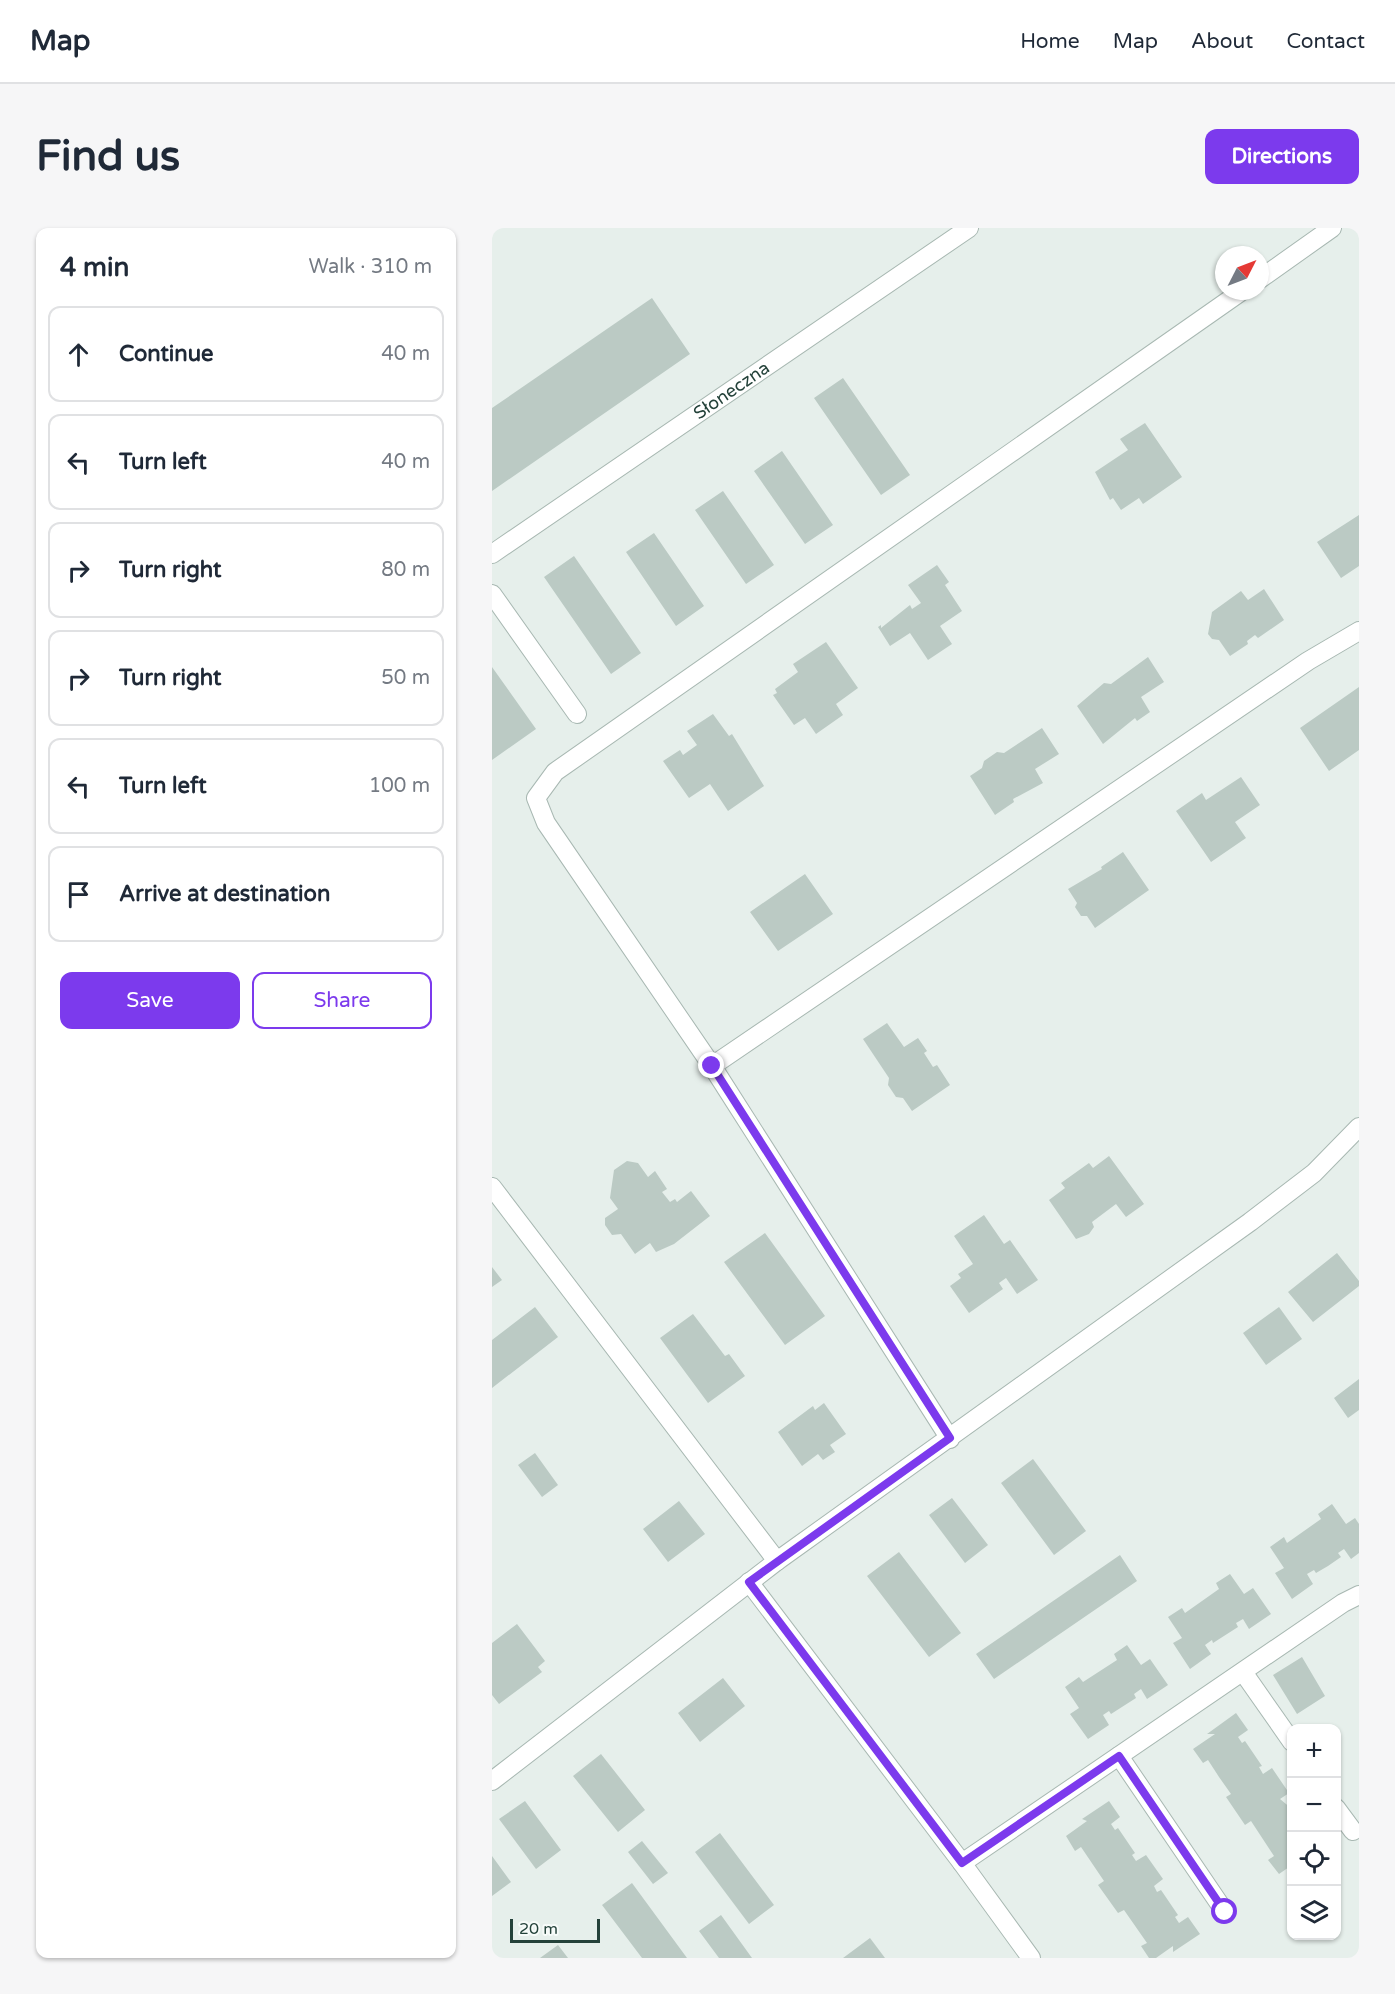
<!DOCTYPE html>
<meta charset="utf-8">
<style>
body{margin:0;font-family:"Varela Round",sans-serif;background:#f6f6f7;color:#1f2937}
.controls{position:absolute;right:18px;bottom:18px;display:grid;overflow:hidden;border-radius:12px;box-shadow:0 2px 4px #0004}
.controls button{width:54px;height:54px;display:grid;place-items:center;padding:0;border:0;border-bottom:2px solid #e0e1e3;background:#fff;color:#1f2937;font:30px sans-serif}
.compass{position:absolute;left:723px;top:18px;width:54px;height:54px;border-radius:50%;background:#fff;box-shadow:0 2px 4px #0004;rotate:48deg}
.scale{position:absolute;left:18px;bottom:15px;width:90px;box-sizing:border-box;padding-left:6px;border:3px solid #24423a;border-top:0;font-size:16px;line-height:21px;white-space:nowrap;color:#24423a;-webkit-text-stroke:4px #f7fbf9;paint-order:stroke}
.stop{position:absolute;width:18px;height:18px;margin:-14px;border:4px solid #7c3aed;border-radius:50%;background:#fff}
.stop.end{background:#7c3aed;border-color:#fff;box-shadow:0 2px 6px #0008}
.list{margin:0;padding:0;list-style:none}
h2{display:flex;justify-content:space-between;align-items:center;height:78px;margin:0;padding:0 24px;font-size:26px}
h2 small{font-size:20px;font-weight:400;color:#747a83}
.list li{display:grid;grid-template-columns:39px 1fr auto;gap:18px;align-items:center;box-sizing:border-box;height:96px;margin:0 12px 12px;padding:0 12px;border:2px solid #e0e1e3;border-radius:12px}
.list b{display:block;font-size:22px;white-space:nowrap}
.list em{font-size:20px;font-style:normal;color:#747a83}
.actions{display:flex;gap:12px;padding:18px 24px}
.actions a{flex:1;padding:14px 0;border:2px solid #7c3aed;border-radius:12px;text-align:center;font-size:21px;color:#7c3aed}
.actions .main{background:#7c3aed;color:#fff}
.icon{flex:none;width:33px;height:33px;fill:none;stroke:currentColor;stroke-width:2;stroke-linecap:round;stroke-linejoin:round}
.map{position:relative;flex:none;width:867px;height:1730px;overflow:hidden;border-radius:12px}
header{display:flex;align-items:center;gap:36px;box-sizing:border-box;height:84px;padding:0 30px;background:#fff;border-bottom:2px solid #e0e1e3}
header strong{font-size:28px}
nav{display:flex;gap:33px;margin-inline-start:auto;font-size:21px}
.intro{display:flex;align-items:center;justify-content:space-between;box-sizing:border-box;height:144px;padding:0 36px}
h1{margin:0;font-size:42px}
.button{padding:15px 27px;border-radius:12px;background:#7c3aed;color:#fff;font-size:21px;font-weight:700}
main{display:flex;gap:36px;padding:0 36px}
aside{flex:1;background:#fff;border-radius:12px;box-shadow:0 2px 4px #0004}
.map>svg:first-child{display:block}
.building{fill:#bbcac4}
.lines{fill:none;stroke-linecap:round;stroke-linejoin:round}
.minor-casing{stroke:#a8b8b2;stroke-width:20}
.minor{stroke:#fff;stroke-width:18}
.route{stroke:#7c3aed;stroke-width:8}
.labels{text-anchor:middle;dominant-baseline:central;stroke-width:6;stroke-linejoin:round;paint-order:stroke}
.street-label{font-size:18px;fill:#24423a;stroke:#f7fbf9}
</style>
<header>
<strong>Map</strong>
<nav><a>Home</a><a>Map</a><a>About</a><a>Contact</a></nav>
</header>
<div class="intro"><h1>Find us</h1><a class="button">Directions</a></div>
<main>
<aside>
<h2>4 min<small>Walk · 310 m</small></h2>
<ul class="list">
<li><svg class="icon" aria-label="ahead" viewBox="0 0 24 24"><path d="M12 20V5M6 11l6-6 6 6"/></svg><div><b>Continue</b></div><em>40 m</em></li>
<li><svg class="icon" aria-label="left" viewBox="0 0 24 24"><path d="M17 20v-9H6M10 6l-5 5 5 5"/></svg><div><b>Turn left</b></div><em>40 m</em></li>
<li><svg class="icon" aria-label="right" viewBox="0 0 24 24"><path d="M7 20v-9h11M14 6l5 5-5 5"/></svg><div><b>Turn right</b></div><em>80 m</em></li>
<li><svg class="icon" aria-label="right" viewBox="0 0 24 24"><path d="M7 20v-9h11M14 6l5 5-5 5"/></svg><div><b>Turn right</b></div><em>50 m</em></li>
<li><svg class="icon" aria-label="left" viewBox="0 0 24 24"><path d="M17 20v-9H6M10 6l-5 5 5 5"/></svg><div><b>Turn left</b></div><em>100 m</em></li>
<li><svg class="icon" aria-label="arrive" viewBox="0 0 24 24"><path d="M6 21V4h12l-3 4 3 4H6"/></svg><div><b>Arrive at destination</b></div></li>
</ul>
<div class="actions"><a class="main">Save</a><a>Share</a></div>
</aside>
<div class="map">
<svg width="867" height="1730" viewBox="0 0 867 1730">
<rect width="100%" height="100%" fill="#e6efeb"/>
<path class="building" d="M160,70L198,126L0,263V180Z
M351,150L418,247L389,267L322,170Z
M653,195L690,249L651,276L647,270L629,282L621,270L618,272L603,244L636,222L628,211Z
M290,223L341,297L313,316L262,243Z
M231,263L282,337L254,356L203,282Z
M867,287V338L849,350L825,314Z
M162,305L212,378L184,398L134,324Z
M82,328L149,425L119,446L52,349Z
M445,337L457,354L453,357L470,383L448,398L460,416L436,432L418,405L398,418L386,399L389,397V400L418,377L420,381L429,375L416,357Z
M772,361L792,392L766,410L763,407L755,413L756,416L738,428L727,412L720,411L716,406L720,384L749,363L756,372Z
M334,414L366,460L344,476L351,487L324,506L313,490L302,497L281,467L285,465L283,461L306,444L301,436Z
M656,429L672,454L649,469L658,484L645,493L643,490L611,516L585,478L612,455L619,456Z
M0,439L44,501L0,532Z
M867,459V522L837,543L808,500Z
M221,486L237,508L240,506L272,558L236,583L218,556L197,570L171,533L188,522L191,527L205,517L195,503Z
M550,500L567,526L543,541L551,555L521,571L522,574L503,587L478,548L490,540L492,533L505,524L512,525Z
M749,549L768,577L743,594L754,610L719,634L684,583L710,565L714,572Z
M631,624L657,662L603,700L595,688H589L583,679L585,675L576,661L610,641L609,639Z
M313,646L341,686L286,723L258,684Z
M395,795L412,819L426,810L435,823L432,825L441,839L445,837L458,857L420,883L411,870L404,869L396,857L397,850L371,811Z
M617,928L652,976L634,989L624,976L600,994L602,999L597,1006L584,1011L557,972L573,960L569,955L597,935L601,940Z
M135,933L146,935L156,949L163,943L175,961L170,964L178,974L183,971L185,974L199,963L218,988L182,1016L164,1024L158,1015L143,1026L129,1006L120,1007L113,997V990L126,981L118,970L122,942Z
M492,987L512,1016L518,1012L546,1052L525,1066L514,1050L507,1055L511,1061L477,1085L458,1058L469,1050L466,1046L481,1036L462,1008Z
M273,1005L333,1088L293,1117L232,1034Z
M845,1025L867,1053V1058L821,1094L796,1064Z
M0,1039L10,1052L0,1059Z
M43,1079L66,1109L0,1160V1112Z
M787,1079L810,1111L774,1137L751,1105Z
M201,1086L233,1128L237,1126L253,1148L216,1175L168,1110Z
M867,1151V1182L856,1190L842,1170Z
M332,1175L354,1206L338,1217L343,1224L331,1232L326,1226L310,1238L286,1204L321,1178L323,1182Z
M43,1225L66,1257L50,1269L26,1237Z
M541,1231L594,1303L562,1327L509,1255Z
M460,1270L496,1317L473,1335L437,1287Z
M187,1273L213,1306L176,1334L151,1301Z
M840,1276L854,1296L863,1290L867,1296V1325L859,1331L852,1321L846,1325L849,1329L836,1338L824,1345L822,1342L815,1346L821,1356L800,1371L783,1345L792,1340L778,1319L792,1309L795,1315L829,1291L826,1286Z
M407,1324L469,1405L437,1429L375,1348Z
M628,1327L645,1353L502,1451L484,1426Z
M738,1346L752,1366L761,1360L779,1386L757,1401L751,1391L744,1395L746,1399L721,1415L720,1412L713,1417L719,1426L698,1441L681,1415L690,1410L676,1389L690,1380L693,1385L727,1361L724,1355Z
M25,1396L53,1433L46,1439L50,1444L7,1476L0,1467V1415Z
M635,1417L649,1437L658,1431L676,1457L655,1471L649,1461L642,1466L644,1470L619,1486L617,1483L611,1487L617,1497L596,1511L578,1486L587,1480L573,1459L587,1449L591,1454L625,1432L622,1426Z
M810,1429L833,1468L805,1486L781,1447Z
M231,1450L253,1478L208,1514L186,1485Z
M744,1485L756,1502L746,1509L750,1515L753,1513L770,1538L767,1539L771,1546L780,1540L797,1565L788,1571L800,1581V1637L787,1646L776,1632L782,1628L759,1593L753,1597L734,1569L739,1566L727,1549L716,1532L711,1535L701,1521L723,1506H715Z
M109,1526L153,1582L126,1604L81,1548Z
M33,1573L69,1622L44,1641L7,1591Z
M617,1573L628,1589L619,1596L623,1602L626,1600L643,1625L640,1627L644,1633L654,1627L671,1651L662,1658L665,1664L669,1662L686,1687L683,1689L687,1695L696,1689L708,1706L681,1724V1718L664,1730H657L649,1718L655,1715L632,1682L626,1685L606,1657L612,1653L589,1619L583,1623L574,1608L595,1593L590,1591Z
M228,1605L282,1677L257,1696L203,1624Z
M150,1613L176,1645L161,1656L136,1624Z
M0,1628L19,1654L0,1668Z
M140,1655L195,1730H150L110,1677Z
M229,1687L260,1730H227L207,1703Z
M378,1710L393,1730H351Z
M66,1717L76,1730H48Z"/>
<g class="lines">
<defs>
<g id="minor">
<path d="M768,51L840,0"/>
<path id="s1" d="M0,326L477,0"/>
<path d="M0,366L85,486"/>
<path d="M220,838L54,595L44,570L63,544L750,63"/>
<path d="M0,959L285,1333"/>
<path d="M458,1211L220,838L816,433L867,403"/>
<path d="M257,1354L470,1635L539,1730"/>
<path d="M751,1444L800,1514"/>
<path d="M627,1528L733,1684"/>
<path d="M0,1553L285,1333L758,994L822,945L867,899"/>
<path d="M844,1580L861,1603"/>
<path d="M470,1635L851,1375L867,1367"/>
</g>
</defs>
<use href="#minor" class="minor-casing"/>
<use href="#minor" class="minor"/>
</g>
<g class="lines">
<path class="route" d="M220,838L458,1210L257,1354L470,1635L627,1528L733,1684"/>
</g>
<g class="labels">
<g class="street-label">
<text stroke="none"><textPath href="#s1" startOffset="290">Słoneczna</textPath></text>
</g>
</g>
</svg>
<div class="controls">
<button>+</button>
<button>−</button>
<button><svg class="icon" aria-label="locate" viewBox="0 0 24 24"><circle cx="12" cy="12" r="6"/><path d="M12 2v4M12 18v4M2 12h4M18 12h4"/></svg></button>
<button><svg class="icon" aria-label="layers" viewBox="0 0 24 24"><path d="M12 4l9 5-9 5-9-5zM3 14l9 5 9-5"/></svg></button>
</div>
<svg class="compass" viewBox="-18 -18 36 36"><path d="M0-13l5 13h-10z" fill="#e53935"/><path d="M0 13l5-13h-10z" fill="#747a83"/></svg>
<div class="scale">20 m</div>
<div class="stop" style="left:733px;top:1684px"></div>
<div class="stop end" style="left:220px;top:838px"></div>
</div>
</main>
